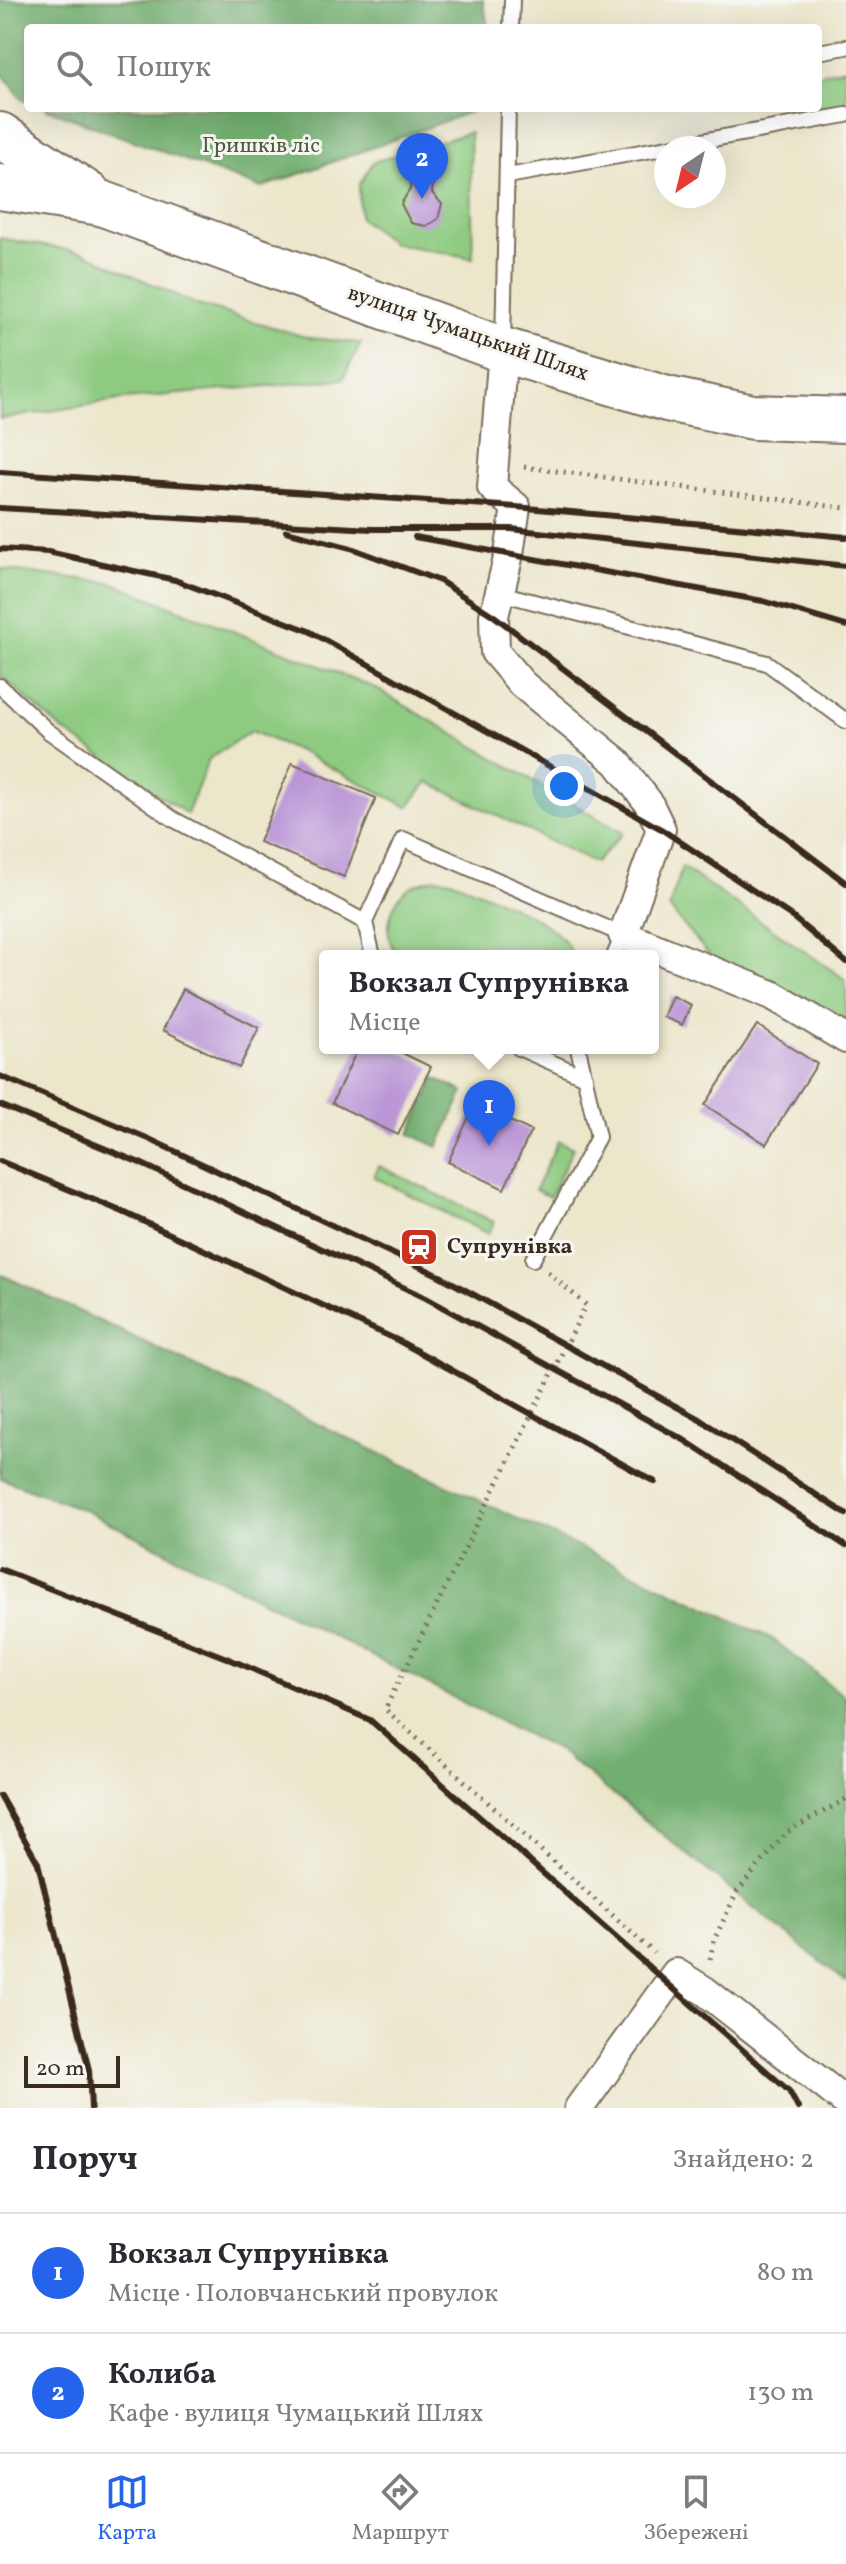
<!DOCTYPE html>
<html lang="uk">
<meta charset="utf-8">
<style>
body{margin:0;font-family:Vollkorn,serif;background:#f7f7f7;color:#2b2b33}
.compass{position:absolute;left:654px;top:136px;width:72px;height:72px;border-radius:50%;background:#fff;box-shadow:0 8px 32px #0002;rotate:215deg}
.scale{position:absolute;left:24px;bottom:20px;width:96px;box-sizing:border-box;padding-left:8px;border:4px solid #3b2a1e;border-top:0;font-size:22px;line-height:28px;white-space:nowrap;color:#3b2a1e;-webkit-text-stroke:6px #f6f6f2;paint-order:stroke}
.you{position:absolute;left:564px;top:786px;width:28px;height:28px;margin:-20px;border:6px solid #fff;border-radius:50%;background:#1a73e8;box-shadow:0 0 0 12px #1a73e833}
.badge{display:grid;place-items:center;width:52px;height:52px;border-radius:50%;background:#2563eb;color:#fff;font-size:26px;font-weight:700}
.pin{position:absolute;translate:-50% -66px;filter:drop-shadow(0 2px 4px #0008)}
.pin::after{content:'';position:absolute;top:42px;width:28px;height:24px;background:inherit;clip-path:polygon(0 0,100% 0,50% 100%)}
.popup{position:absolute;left:319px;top:950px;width:340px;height:104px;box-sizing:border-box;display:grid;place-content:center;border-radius:8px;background:#fff;filter:drop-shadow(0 2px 6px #0005);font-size:26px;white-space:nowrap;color:#7c7c81}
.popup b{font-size:30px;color:#2b2b33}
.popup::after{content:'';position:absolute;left:50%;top:100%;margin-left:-16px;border:16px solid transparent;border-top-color:#fff}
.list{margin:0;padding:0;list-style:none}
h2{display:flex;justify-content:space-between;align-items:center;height:104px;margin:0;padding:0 32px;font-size:34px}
h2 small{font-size:26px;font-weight:400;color:#7c7c81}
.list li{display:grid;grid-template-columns:52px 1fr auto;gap:24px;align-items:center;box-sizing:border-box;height:120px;padding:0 32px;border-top:2px solid #e1e1e2}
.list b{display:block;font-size:30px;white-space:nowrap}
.list p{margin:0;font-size:26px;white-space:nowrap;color:#7c7c81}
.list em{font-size:26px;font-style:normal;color:#7c7c81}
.icon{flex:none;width:44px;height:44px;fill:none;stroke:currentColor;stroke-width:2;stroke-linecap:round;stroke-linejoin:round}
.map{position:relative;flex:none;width:846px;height:2108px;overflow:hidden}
.search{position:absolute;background:#fff;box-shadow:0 8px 32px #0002;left:24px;right:24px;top:24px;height:88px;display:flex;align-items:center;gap:20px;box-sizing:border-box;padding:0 28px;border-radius:8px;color:#7c7c81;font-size:30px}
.sheet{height:344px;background:#fff}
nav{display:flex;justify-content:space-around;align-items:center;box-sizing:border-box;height:112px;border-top:2px solid #e1e1e2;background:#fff;font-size:22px;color:#7c7c81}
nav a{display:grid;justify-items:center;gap:4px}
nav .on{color:#2563eb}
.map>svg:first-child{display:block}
.green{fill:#8ecb81;stroke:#647a50;stroke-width:2}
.forest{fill:#72af6f;stroke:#566c46;stroke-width:2}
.building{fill:#bb97d7}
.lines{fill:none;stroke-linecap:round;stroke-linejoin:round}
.lane-casing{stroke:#796c5b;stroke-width:18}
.street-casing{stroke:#796c5b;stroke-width:32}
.primary-casing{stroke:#796c5b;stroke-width:48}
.path{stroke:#796c5b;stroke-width:5;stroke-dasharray:2 6;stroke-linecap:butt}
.lane{stroke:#fff;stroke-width:14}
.street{stroke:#fff;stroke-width:28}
.primary{stroke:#fff;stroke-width:44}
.rail{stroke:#3b2a1e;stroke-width:6}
.labels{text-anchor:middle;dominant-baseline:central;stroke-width:6;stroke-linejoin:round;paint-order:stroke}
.park-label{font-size:22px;fill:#545a3c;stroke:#f6f6f2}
.street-label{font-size:22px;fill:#3b2a1e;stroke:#f6f6f2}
.poi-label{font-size:22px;font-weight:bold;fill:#3b2a1e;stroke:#f6f6f2;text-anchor:start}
</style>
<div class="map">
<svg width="846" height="2108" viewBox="0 0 846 2108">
<rect width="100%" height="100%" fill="#f6f6f2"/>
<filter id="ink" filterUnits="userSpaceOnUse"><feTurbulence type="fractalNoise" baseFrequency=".0125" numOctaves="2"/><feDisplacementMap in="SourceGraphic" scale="16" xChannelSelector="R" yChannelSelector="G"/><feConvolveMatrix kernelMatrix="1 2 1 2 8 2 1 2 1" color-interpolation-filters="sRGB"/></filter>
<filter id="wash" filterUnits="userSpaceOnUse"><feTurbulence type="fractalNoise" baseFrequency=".006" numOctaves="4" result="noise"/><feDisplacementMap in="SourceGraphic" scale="32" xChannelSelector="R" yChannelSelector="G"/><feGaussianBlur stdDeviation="1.8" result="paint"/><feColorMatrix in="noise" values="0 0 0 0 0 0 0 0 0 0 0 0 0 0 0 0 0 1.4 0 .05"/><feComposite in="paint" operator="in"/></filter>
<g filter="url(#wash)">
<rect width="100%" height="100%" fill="#ece6cb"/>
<path class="green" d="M846,68V109L801,118L799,108H818V74Z
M470,132L473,258L392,243L360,218L359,185L373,162Z
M0,238L85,253L195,304L309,338L361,343L343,379L125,399L0,419Z
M0,569L113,583L373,687L623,833L595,863L428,782L408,807L299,751L251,731L209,759L187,814L61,729L0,675Z
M682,867L846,980V1024L715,962L669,908Z
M435,878L451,880C479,893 569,923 571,956H398C381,936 389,902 410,887C416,883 427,881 435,878Z
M558,1141L573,1148L550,1197L535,1190Z
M379,1166L494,1222L488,1234L374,1177Z"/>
<path class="forest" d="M0,0H483L488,28H28V102L23,100L0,71Z
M44,108H481L261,188Z
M435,1078L464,1092L438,1147L410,1134Z
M0,1274L773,1639L846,1698V1982L559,1751L84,1510L0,1478Z"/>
<g id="blocks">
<path class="building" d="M413,168L435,169L432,193L442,204L438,219L426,226L411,223L401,204L410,189Z
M292,763L376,798L344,877L259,842Z
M183,989L259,1028L239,1068L163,1030Z
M672,996L691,1005L682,1025L663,1017Z
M757,1025L817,1064L766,1144L705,1105Z
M358,1048H392L431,1067L398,1135L332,1103Z
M475,1104L531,1131L504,1189L448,1162Z"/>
</g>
</g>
<g filter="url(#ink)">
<use href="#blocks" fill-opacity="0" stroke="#796c5b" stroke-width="2"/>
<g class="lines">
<defs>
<path id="lane" d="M511,28L512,0
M818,52L846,47
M508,176L846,115
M503,346L508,108
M500,593L767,663L846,721
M0,686L48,731L173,819L365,922
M373,956L365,922L403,839L623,935L614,956
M519,1048L585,1077
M533,1259L598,1137L578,1048"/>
<path id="street" d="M503,350L492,487L516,507L509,554L494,616L495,652L522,684L617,762L648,802L661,829L623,935L772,995L846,1039
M579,2108L676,1973L705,1991L846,2102"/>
<path id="primary" d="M0,135L89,195
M0,187L101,203L503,350L667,399L753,417L846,420"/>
</defs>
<use href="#lane" class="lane-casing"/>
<use href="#street" class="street-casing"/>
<use href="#primary" class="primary-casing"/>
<path class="path" d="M524,467L846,508
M548,1272L586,1305L385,1709L654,1953
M710,1959L714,1940L737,1892L787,1832L846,1799"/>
<use href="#lane" class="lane"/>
<use href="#street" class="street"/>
<use href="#primary" class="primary"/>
<path class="rail" d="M0,472L516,507L846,537
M0,508L372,529H511L846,566
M286,531L351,548L440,581L494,616L846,883
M415,537L763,601L846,626
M0,549L48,552L175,580L309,631L661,829L790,915L846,962
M0,1076L149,1139L440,1276L699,1419L846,1514
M0,1105L140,1163L426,1298L684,1440L846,1546
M0,1161L123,1212L399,1341L655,1482
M0,1569L229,1659L370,1720L789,2091L798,2108
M0,1796L38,1863L89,2070L91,2108"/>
</g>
</g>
<defs>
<symbol id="station-square" viewBox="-11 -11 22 22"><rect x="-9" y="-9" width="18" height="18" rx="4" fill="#c8321e" stroke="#f6f6f2"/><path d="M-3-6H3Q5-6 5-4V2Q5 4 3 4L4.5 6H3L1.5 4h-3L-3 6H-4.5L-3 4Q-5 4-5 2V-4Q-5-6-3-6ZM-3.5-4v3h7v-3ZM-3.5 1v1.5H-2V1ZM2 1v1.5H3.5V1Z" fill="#fff"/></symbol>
</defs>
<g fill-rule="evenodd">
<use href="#station-square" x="397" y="1225" width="44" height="44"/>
</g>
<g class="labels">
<g class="park-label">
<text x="261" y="146">Гришків ліс</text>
</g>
<g class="street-label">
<text transform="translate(468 334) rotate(19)">вулиця Чумацький Шлях</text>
</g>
<g class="poi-label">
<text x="447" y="1247">Супрунівка</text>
</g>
</g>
</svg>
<svg class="compass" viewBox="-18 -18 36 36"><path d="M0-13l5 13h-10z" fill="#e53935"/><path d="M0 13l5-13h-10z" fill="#7c7c81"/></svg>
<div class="scale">20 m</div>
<div class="you"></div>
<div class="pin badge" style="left:489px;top:1146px">1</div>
<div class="popup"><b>Вокзал Супрунівка</b>Місце</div>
<div class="pin badge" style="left:422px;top:199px">2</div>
<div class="search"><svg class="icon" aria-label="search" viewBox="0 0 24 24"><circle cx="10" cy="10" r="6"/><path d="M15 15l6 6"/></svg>Пошук</div>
</div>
<section class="sheet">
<h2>Поруч<small>Знайдено: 2</small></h2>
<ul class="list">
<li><span class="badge">1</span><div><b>Вокзал Супрунівка</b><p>Місце · Половчанський провулок</p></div><em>80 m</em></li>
<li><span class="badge">2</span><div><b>Колиба</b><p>Кафе · вулиця Чумацький Шлях</p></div><em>130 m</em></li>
</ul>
</section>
<nav>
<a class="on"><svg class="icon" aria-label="map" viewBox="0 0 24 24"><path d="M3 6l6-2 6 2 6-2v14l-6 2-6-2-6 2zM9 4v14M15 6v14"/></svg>Карта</a>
<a><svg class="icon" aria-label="directions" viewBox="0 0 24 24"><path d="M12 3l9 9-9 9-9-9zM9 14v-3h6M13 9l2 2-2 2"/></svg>Маршрут</a>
<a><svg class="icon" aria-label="saved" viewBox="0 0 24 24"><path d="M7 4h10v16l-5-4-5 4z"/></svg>Збережені</a>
</nav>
